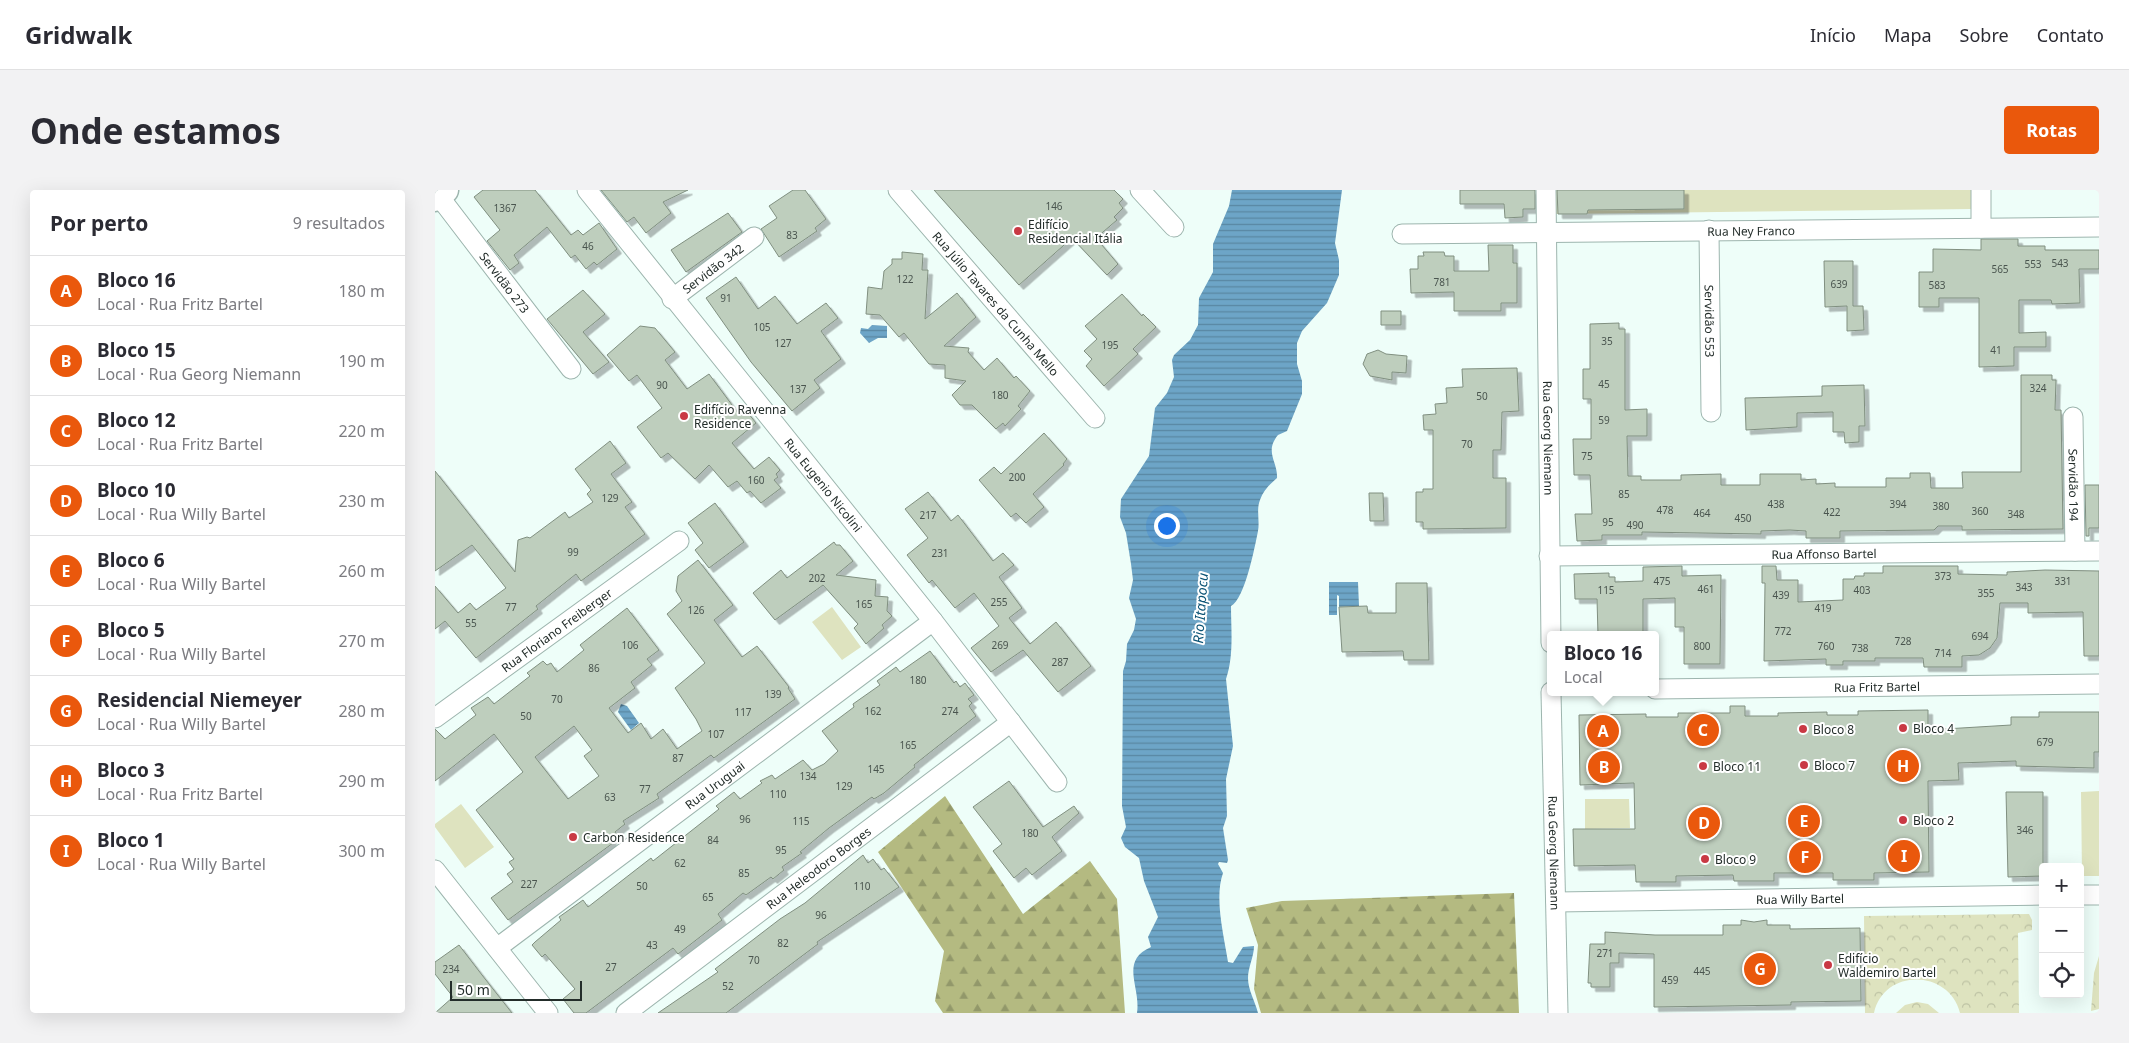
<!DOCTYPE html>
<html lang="pt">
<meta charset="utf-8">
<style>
body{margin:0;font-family:"Noto Sans",sans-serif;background:#f2f2f3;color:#2b2b33}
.controls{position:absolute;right:15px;bottom:15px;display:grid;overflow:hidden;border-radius:5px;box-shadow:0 5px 20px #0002}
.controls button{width:45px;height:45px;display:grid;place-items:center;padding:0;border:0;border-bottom:1px solid #e1e1e2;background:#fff;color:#2b2b33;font:25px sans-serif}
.scale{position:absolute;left:15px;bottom:12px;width:132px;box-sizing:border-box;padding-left:5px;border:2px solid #232d2a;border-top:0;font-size:14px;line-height:18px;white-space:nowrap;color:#232d2a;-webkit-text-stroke:4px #fff;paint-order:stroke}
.you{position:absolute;left:731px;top:335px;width:18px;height:18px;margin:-12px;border:4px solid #fff;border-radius:50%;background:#1a73e8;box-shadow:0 0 0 8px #1a73e833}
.badge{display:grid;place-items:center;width:32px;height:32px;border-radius:50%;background:#ea580c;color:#fff;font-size:16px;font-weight:700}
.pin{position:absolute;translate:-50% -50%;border:2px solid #fff;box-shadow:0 1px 5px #0006}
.popup{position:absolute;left:1112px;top:441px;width:112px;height:65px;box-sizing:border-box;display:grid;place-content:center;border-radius:5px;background:#fff;filter:drop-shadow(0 1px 4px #0005);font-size:16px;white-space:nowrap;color:#7c7c81}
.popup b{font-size:19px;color:#2b2b33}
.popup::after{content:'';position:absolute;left:50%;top:100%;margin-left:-10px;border:10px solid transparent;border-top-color:#fff}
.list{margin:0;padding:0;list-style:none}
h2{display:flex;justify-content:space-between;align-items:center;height:65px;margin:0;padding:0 20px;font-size:21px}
h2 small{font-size:16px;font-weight:400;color:#7c7c81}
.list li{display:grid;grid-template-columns:32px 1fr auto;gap:15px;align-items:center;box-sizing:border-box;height:70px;padding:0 20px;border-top:1px solid #e1e1e2}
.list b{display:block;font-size:19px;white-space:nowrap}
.list p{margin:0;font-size:16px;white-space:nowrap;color:#7c7c81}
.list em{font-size:16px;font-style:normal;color:#7c7c81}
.icon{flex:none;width:28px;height:28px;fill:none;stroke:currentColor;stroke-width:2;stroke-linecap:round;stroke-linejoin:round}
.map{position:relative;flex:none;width:1664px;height:823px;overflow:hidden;border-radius:5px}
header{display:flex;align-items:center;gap:30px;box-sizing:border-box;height:70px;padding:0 25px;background:#fff;border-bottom:1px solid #e1e1e2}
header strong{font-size:24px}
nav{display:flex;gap:28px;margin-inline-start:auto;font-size:18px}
.intro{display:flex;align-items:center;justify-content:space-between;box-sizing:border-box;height:120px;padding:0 30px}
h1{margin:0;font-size:35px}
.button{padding:12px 22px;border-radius:5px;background:#ea580c;color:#fff;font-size:18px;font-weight:700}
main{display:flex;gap:30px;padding:0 30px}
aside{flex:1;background:#fff;border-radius:5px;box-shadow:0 5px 20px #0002}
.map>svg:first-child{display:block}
.forest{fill:url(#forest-firs)}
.park{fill:url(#park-crowns)}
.garden{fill:#dee3bf}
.water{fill:url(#water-rules)}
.building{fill:#becebd;stroke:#808f80;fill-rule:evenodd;filter:url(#shadow)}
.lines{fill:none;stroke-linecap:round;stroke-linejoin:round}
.minor-casing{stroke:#9db5ae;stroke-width:21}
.secondary-casing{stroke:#9db5ae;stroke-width:29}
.minor{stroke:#fff;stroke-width:19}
.secondary{stroke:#fff;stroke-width:26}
.poi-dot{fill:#c93944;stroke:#fff;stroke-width:2}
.labels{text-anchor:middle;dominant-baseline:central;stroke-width:4;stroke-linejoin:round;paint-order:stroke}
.number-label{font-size:10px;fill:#4a554f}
.poi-label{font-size:12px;fill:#232d2a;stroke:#fff;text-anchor:start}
.street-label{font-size:12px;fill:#232d2a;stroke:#fff}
.water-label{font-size:14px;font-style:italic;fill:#0b5375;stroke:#fff}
</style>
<header>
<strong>Gridwalk</strong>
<nav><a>Início</a><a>Mapa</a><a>Sobre</a><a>Contato</a></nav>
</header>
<div class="intro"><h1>Onde estamos</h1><a class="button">Rotas</a></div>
<main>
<aside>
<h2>Por perto<small>9 resultados</small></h2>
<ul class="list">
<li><span class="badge">A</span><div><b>Bloco 16</b><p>Local · Rua Fritz Bartel</p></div><em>180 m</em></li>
<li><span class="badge">B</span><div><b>Bloco 15</b><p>Local · Rua Georg Niemann</p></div><em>190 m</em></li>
<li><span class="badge">C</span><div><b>Bloco 12</b><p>Local · Rua Fritz Bartel</p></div><em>220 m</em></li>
<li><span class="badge">D</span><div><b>Bloco 10</b><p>Local · Rua Willy Bartel</p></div><em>230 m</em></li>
<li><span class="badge">E</span><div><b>Bloco 6</b><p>Local · Rua Willy Bartel</p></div><em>260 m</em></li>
<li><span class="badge">F</span><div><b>Bloco 5</b><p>Local · Rua Willy Bartel</p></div><em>270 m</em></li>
<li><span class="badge">G</span><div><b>Residencial Niemeyer</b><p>Local · Rua Willy Bartel</p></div><em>280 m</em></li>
<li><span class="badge">H</span><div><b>Bloco 3</b><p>Local · Rua Fritz Bartel</p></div><em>290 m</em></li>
<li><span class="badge">I</span><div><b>Bloco 1</b><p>Local · Rua Willy Bartel</p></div><em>300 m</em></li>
</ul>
</aside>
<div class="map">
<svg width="1664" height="823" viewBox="0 0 1664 823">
<defs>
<pattern id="forest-firs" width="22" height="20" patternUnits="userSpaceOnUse" patternTransform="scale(1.25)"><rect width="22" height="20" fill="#b4ba81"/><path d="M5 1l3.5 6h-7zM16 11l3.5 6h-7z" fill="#92986a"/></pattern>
<pattern id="park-crowns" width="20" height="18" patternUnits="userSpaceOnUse" patternTransform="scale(1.25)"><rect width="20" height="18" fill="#dee3bf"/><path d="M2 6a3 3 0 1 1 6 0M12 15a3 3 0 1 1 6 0" fill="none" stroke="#bec3a4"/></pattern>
<pattern id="water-rules" width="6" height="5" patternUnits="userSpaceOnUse" patternTransform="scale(1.25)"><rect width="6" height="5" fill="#6da5c7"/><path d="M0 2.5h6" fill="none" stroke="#5987a2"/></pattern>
<filter id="shadow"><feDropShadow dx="4.5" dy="4.5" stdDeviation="0" flood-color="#0004"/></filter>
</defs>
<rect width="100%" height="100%" fill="#eefef9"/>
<path class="forest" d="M510,606L588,724L655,671L682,709L690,823H508L500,811L509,761L443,662Z
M1079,703L1084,823H826L819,799L823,755L811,718L847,711Z"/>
<path class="park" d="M1594,724L1597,730V740L1583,743L1584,823H1525C1514,779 1449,778 1439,823H1430L1429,726Z
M1664,766V819L1656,821L1659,783Z
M1482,812L1493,814L1504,823H1461L1470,815Z"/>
<path class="garden" d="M1119,0H1541V13L1536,19L1120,24Z
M397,417L426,457L407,470L377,432Z
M1664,601V686H1647L1646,602Z
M1150,609H1194L1195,638L1150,639Z
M26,614L59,657L30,678L0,637V634Z"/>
<path class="water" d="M797,0H907L900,53L904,70V85L892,113L867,141L862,153V174L867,191V204L852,241L843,245C829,262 843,272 842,288C835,294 828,301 825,310C821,320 825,330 823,341C820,356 810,409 796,416C796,440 799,466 791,489L798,556L791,589L792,626L788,638L793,670L792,673L784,672L783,674L788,683C779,708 789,746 793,772L798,773L808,757L819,756C819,767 813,777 813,788C813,800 820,811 823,823H702C706,797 684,771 716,757L713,747L723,727L709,691L704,668L690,657L686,648L691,637L687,616L688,481L691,471L692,454L699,440L701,429L694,408L698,390L696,374L691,343L685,327L686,309L714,266L720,218L732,203L739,187L737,170L739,165L755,150L763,135L764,108L778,82V54L794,16Z
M437,135L452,136V148H443L434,153L425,143L426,138L433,139Z
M894,392H923L924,416L904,417V406L902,405V425H894Z
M186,514L192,516L204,533L196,540L183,522Z"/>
<path class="building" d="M48,0H100L136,45L143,40L148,45L164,33L182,59L162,75L159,72L151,79L140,65L136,68L112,37L79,65L84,73L75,80L52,51L65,40L39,7Z
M166,0H253L228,12L236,23L211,43L199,27L192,32Z
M358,0H370L391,29L380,38L382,41L344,67L326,39L342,28L334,16Z
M499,0H679L688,9L684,13L688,18L679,27L682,30L661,48L683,74L672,85L637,48L584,95Z
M1025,0H1100V19H1088V27L1070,28L1069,14H1025Z
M1122,0H1249V19L1153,20L1152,24H1123Z
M293,23L307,42L251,82L236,60Z
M1546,49H1583V56H1610V60H1664V79H1644L1645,113L1617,114L1616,110H1584V143L1611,142V157H1579V176L1544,177V108H1504V117H1484V82H1498V59L1546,60Z
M1053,55H1078V73H1082V113H1066V121H1019V102L976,103L975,79H983V66H989L988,62H1009L1010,66H1019V81H1054Z
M467,62L488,64L487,80H493L490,129L522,103L541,127L509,156L534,158L533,162L549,180L562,168L579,188L581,186L595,201L583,216L586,219L570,236L568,233L561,239L537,215H525L517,205L531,191L510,188V175L494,174L469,143L464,147L445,125L431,124L433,97L447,99L449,81L457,74V69H467Z
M1389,71H1418V116H1428L1429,140L1412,141V116L1390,117Z
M301,87L323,119L340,106L362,134L391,113L403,128L386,141L406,169L379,190L385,198L357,221L316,172L271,108Z
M148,100L170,124L148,142L174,172L158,184L112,129Z
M687,104L707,126L708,124L721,137L698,159L703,164L669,196L651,176L657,169L649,161L662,149L650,136Z
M946,121H966V135H946Z
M1184,133V139H1190V220L1212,219V246H1192L1193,286H1206V290H1246V285L1286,284V295H1325V284H1366V290L1381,289V294L1400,293V297H1451V288H1475V283H1495L1496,298H1528L1527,282H1586V185H1617V190H1621L1620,220H1626L1628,339L1527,340V336H1503L1499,340L1405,341V348H1371V341L1355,340L1326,341V344L1207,342V345H1167V350L1142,351L1140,324H1157L1155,285H1139L1138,249H1156V209H1148V179H1155V134Z
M205,136L220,138L240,162L230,170L252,199L274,184L303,223L309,218L321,233L297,253L319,279L334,267L345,280L341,284L343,287L339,290L346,298L326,313L315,301L312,303L302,291L293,297L274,275L260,289L233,263L226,268L202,237L227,218L202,185L194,191L172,165Z
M943,160L951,164L972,166L971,183L957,182V190L935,186L928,174L932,164Z
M1082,178L1084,221L1067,222L1066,260H1058V288H1071V338L988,339V332H981V302H988V299H998V240H989L988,225L1001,224L1000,214L1012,213L1011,198L1028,197L1027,179Z
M1429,195L1430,236H1424V252L1410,253L1409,242H1398V222L1362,223V237L1311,240L1310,208L1387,206V196Z
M609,243L632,269L628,274L629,275L598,304L609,317L591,333L581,323L576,327L544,290L559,277L566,284Z
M175,251L191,273L176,284L197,312L190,317L210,344L146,391L141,384L101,416L103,419L41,468L10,431L0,439V396L23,423L35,413L41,420L71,398L37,355L0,381V281L80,382L83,350L92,347L95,348L130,322L134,328L158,312L152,304L156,300L140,279Z
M1650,295H1664V338H1654V346H1651Z
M493,302L516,331L523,325L558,371L568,363L579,375L564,387L587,418L574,428L595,454L621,432L656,476L623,502L588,460L556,482L536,458L564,436L539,403L520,418L497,390L494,393L472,365L493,348L470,319Z
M934,303H948L949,331H935Z
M280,313L309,352L274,378L260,360L268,353L253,333Z
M399,352L401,355H405L418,371L401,385L441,390L440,406L453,407L452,421L457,426L447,435L449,438L431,454L419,438L423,434L388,395L340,430L318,403L346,380L352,388Z
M263,370L298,415L279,430L307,467L322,456L354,497L353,498L360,509L279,568L276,565L222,604L224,608L188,631L190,634L180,642L182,645L176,650L178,653L73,730L56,708L78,692L72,684L79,679L74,672L79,669L41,620L88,582L59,544L0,591V539L10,549L41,525L36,518L53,507L59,514L95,486L92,483L108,471L112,475L116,473L122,482L149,460L145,455L192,418L224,460L212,469L217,475L196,492L200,498L174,518L193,543L206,533L216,549L228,539L242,559L267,541L261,529L240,498L270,473L232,424L247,411L241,401L243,386ZM139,536L157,560L149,566L164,586L133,609L100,567Z
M1247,376V386L1286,385L1285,474H1249V437H1240V408L1208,409V445H1163L1162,409H1140L1139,384L1174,383V387H1180V392L1208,391V377Z
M1327,376H1341L1342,390H1363V412L1408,410V389H1419L1420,386H1429V383H1448V376H1523V384L1572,385V382L1610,380L1664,381V466H1649L1648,422L1593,423V413H1565L1562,448L1555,458L1544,465L1527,466V477H1489L1488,468H1440V471H1408V475H1391V469L1329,471L1330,393H1327Z
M961,393H992L994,470H969L968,461L907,462L904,417L932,416L933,423H961Z
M495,461L519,493L521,491L525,497L530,493L539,505L533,509L537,513L534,516L541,526L479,575L480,577L449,603L439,609L437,607L394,638L365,662L367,663L347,677L349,680L338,689L336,687L311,705L308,703L283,724L287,730L243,764L238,758L151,823H139L128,809L140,799L110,764L107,767L97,755L100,752L126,730L124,727L148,710L153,717L216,668L218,671L284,619L281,616L299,602L305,609L327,593L325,591L337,585L340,589L368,570L377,580L389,574L403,561L387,541L419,517L418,514L445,495L442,491L461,477L465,482Z
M1295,516H1310V526H1343V523L1392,522V525H1423V521L1493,520V540L1576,535V527H1604V522H1664V562H1659V578L1581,576V571L1523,573L1524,590L1493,591L1494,682L1439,683V690H1398V683H1339V691H1299L1298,685L1241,686V692H1201L1200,675L1139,676L1138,639H1200L1199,593L1145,595L1144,525L1211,524V527H1243V523H1295Z
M574,591L608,637L639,616L644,623L617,647L627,661L597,685L591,678L579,688L558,661L567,654L538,617Z
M1571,602H1608V686L1573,687Z
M428,665L433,673L438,669L446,680L449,678L464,697L382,752L383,754L291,823H223L283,782L280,779L345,729L370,713Z
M1306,730L1319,732L1332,730V735H1355V739L1425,738L1426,811L1356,812V815L1219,817V764L1184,763V773H1175V797H1156V793H1153L1155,754H1170V742L1220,745H1288V735H1306Z
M24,755L47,785L77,823H0L18,807L0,784V772Z"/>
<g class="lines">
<defs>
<g id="minor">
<path id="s1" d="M152,0L498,431L622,592"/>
<path id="s2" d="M463,0L660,228"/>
<path d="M705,0L739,37"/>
<path id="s3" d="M1111,0L1116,453"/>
<path id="s4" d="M3,5L136,179"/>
<path d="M1546,38V0"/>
<path id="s5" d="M1274,40L1276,222"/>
<path id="s6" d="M967,44L1664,37"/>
<path id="s7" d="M237,109L319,47"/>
<path id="s8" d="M1638,227L1640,361"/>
<path id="s9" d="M1114,366L1664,361"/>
<path id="s10" d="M1220,499L1664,494"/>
<path id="s11" d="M1116,502L1123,823"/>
<path id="s12" d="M0,528L244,351"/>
<path d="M0,680L113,823"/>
<path d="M1645,705H1664"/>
<path id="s13" d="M1121,712L1608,705"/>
<path id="s14" d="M62,758L498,431"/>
<path id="s15" d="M191,823L576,532"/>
</g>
<path id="secondary" d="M0,8L10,0"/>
</defs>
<use href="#minor" class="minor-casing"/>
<use href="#secondary" class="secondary-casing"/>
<use href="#minor" class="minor"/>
<use href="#secondary" class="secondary"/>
</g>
<g class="poi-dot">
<circle cx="583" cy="41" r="5"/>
<circle cx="249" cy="226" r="5"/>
<circle cx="1468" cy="538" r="5"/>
<circle cx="1368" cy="539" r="5"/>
<circle cx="1369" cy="575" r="5"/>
<circle cx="1268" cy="576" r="5"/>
<circle cx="1468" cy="630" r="5"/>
<circle cx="138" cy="647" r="5"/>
<circle cx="1270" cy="669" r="5"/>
<circle cx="1393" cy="775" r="5"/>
</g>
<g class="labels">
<g class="number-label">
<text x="619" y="16">146</text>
<text x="70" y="18">1367</text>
<text x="357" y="45">83</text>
<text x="153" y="56">46</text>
<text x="1625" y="73">543</text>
<text x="1598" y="74">553</text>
<text x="1565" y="79">565</text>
<text x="470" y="89">122</text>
<text x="1007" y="92">781</text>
<text x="1404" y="94">639</text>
<text x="1502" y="95">583</text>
<text x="291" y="108">91</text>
<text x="327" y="137">105</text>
<text x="1172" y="151">35</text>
<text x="348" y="153">127</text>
<text x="675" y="155">195</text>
<text x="1561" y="160">41</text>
<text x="1169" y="194">45</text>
<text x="227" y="195">90</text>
<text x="1603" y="198">324</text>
<text x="363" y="199">137</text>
<text x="565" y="205">180</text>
<text x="1047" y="206">50</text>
<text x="1169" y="230">59</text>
<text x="1032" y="254">70</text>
<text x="1152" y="266">75</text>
<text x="582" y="287">200</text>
<text x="321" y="290">160</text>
<text x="1189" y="304">85</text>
<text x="175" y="308">129</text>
<text x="1341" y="314">438</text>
<text x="1463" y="314">394</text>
<text x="1506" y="316">380</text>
<text x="1230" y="320">478</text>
<text x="1545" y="321">360</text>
<text x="1397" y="322">422</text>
<text x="1267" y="323">464</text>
<text x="1581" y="324">348</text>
<text x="493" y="325">217</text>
<text x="1308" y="328">450</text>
<text x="1173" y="332">95</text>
<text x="1200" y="335">490</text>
<text x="138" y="362">99</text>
<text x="505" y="363">231</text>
<text x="1508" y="386">373</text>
<text x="382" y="388">202</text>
<text x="1227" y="391">475</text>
<text x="1628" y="391">331</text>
<text x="1589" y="397">343</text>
<text x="1271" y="399">461</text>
<text x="1171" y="400">115</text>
<text x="1427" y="400">403</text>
<text x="1551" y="403">355</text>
<text x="1346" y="405">439</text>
<text x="564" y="412">255</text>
<text x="429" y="414">165</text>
<text x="76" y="417">77</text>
<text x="1388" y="418">419</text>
<text x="261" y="420">126</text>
<text x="36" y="433">55</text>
<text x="1348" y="441">772</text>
<text x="1545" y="446">694</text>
<text x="1468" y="451">728</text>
<text x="195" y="455">106</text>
<text x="565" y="455">269</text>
<text x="1267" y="456">800</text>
<text x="1391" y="456">760</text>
<text x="1425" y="458">738</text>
<text x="1508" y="463">714</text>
<text x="625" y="472">287</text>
<text x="159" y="478">86</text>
<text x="483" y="490">180</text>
<text x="338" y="504">139</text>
<text x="122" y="509">70</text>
<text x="438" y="521">162</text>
<text x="515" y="521">274</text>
<text x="308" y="522">117</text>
<text x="91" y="526">50</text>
<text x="281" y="544">107</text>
<text x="1610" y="552">679</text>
<text x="473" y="555">165</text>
<text x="243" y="568">87</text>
<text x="441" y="579">145</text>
<text x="373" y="586">134</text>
<text x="409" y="596">129</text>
<text x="210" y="599">77</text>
<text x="343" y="604">110</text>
<text x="175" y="607">63</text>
<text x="310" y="629">96</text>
<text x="366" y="631">115</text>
<text x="1590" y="640">346</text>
<text x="595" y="643">180</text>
<text x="278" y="650">84</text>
<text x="346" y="660">95</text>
<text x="245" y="673">62</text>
<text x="309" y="683">85</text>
<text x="94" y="694">227</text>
<text x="207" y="696">50</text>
<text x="427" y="696">110</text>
<text x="273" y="707">65</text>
<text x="386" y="725">96</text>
<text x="245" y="739">49</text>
<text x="348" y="753">82</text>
<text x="217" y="755">43</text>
<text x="1170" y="763">271</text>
<text x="319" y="770">70</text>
<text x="176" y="777">27</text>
<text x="16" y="779">234</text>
<text x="1267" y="781">445</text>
<text x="1235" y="790">459</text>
<text x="293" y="796">52</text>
</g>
<g class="poi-label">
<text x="593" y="34">Edifício<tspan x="593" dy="14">Residencial Itália</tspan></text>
<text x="259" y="219">Edifício Ravenna<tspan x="259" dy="14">Residence</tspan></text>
<text x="1478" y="538">Bloco 4</text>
<text x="1378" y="539">Bloco 8</text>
<text x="1379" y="575">Bloco 7</text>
<text x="1278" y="576">Bloco 11</text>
<text x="1478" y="630">Bloco 2</text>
<text x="148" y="647">Carbon Residence</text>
<text x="1280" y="669">Bloco 9</text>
<text x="1403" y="768">Edifício<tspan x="1403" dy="14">Waldemiro Bartel</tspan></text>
</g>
<g class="street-label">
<text stroke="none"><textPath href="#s6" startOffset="349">Rua Ney Franco</textPath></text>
<text stroke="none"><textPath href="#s7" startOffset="51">Servidão 342</textPath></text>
<text stroke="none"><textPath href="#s4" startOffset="110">Servidão 273</textPath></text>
<text stroke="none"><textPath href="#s2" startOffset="150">Rua Júlio Tavares da Cunha Mello</textPath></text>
<text stroke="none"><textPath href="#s5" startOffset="91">Servidão 553</textPath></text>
<text stroke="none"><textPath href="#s3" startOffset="248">Rua Georg Niemann</textPath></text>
<text stroke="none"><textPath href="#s8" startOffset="68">Servidão 194</textPath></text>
<text stroke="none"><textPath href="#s1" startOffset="378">Rua Eugenio Nicolini</textPath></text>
<text stroke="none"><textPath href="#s9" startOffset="275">Rua Affonso Bartel</textPath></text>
<text stroke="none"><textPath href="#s12" startOffset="150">Rua Floriano Freiberger</textPath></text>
<text stroke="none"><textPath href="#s10" startOffset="222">Rua Fritz Bartel</textPath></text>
<text stroke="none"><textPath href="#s14" startOffset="272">Rua Uruguai</textPath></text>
<text stroke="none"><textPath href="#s11" startOffset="161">Rua Georg Niemann</textPath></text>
<text stroke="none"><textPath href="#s15" startOffset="241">Rua Heleodoro Borges</textPath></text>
<text stroke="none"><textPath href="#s13" startOffset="244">Rua Willy Bartel</textPath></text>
</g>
<g class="water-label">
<text transform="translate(765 418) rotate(-86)">Rio Itapocu</text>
</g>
</g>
</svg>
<div class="controls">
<button>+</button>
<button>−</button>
<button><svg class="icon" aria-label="locate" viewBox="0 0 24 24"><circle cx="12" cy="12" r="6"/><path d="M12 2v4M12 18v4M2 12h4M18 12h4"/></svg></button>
</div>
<div class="scale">50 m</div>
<div class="you"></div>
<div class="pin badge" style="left:1168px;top:541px">A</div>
<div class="popup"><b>Bloco 16</b>Local</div>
<div class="pin badge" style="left:1169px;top:577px">B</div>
<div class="pin badge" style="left:1268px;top:540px">C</div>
<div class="pin badge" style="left:1269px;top:633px">D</div>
<div class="pin badge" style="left:1369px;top:631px">E</div>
<div class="pin badge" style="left:1370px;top:667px">F</div>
<div class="pin badge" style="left:1325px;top:779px">G</div>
<div class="pin badge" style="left:1468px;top:576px">H</div>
<div class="pin badge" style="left:1469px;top:666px">I</div>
</div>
</main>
